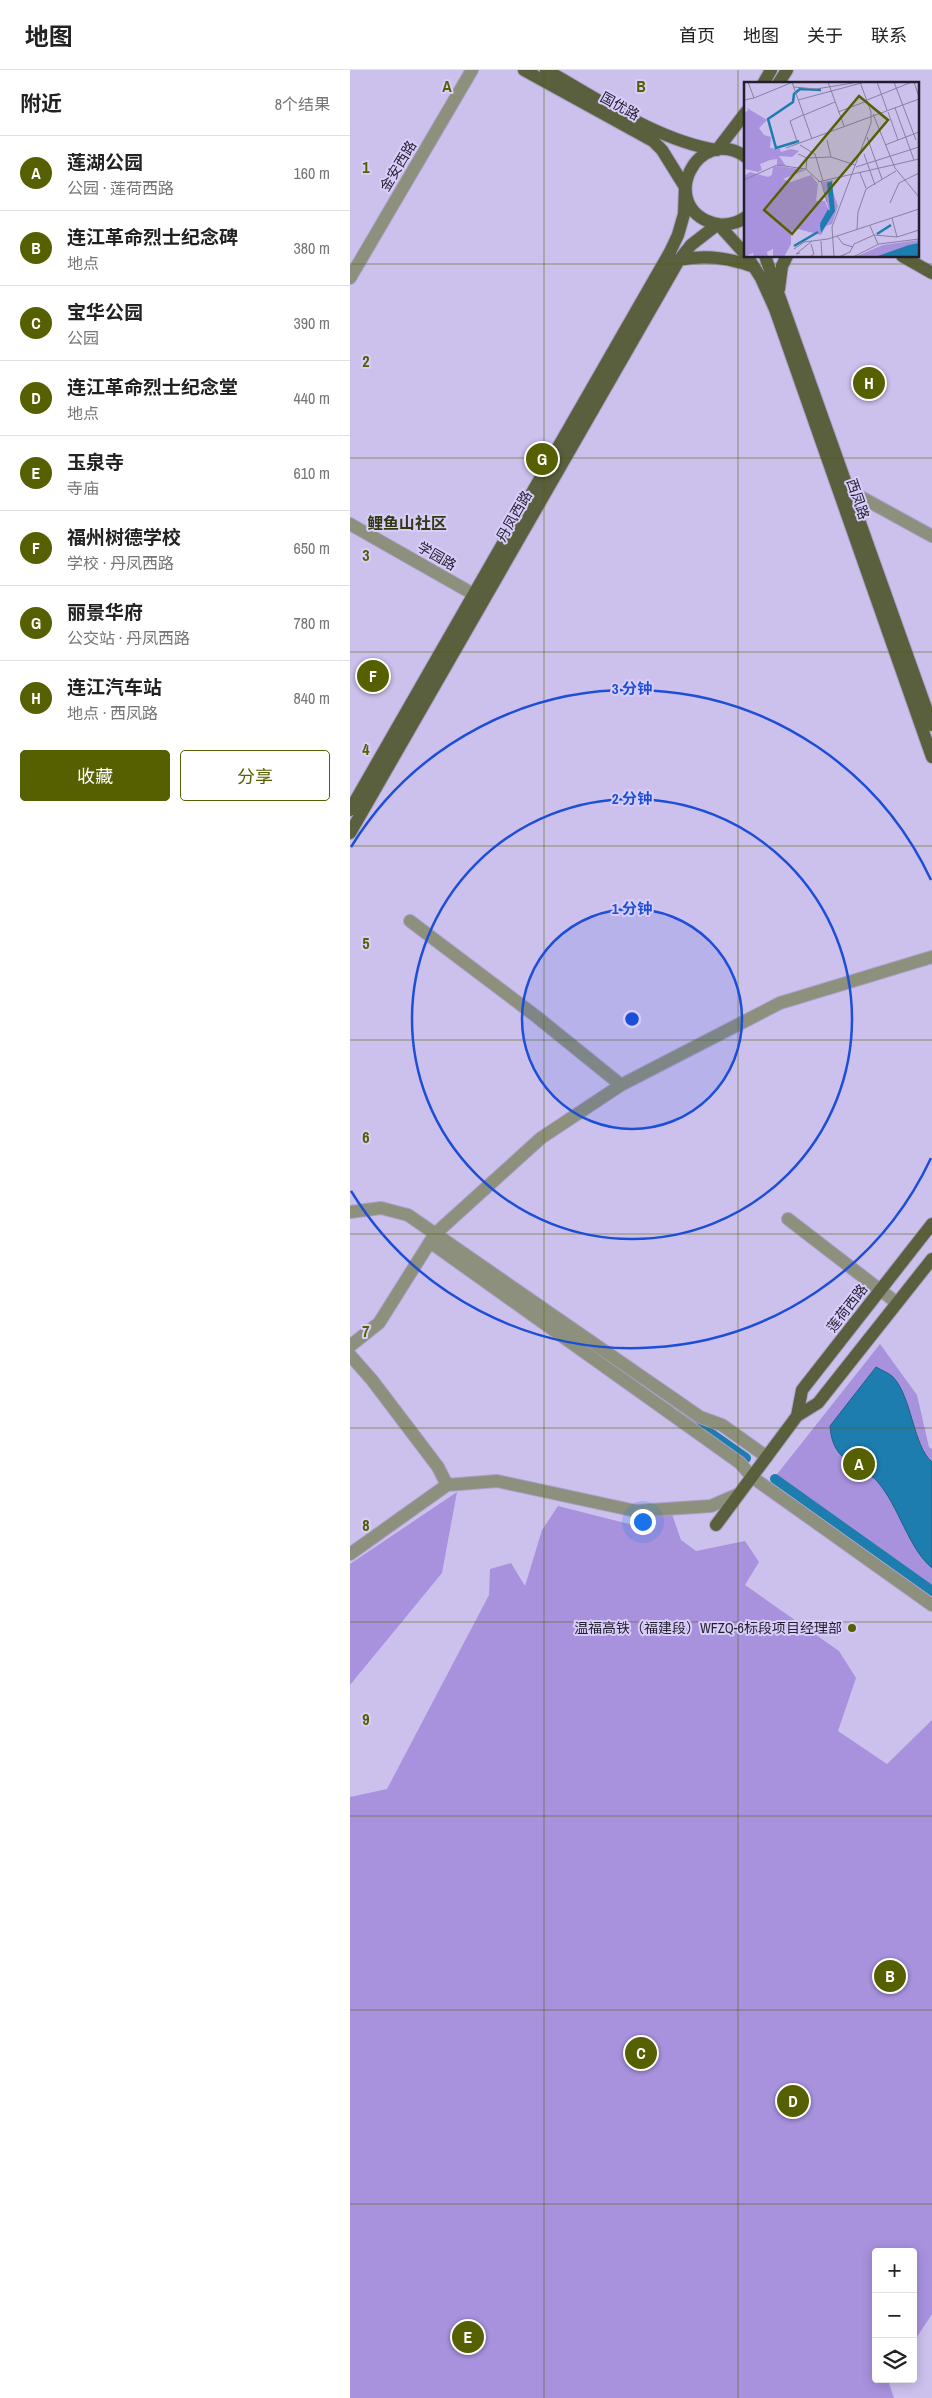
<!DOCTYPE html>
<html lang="zh">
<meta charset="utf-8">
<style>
body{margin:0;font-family:"Archivo Narrow","Noto Sans SC",sans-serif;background:#f6f6f6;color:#222}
.controls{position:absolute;right:15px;bottom:15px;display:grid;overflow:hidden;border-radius:5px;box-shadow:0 2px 12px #0003}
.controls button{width:45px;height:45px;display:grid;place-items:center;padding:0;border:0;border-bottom:1px solid #e0e0e0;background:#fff;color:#222;font:25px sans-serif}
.you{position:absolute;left:292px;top:1451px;width:18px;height:18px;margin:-12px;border:4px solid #fff;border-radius:50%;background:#1a73e8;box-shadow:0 0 0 8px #1a73e833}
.badge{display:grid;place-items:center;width:32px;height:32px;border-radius:50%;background:#566000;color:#fff;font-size:16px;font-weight:700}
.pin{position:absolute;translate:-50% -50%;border:2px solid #fff;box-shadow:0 1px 5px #0006}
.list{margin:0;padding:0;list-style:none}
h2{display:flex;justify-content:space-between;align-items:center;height:65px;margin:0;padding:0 20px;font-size:21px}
h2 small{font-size:16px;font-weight:400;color:#767676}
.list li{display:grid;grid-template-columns:32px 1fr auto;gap:15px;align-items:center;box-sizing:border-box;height:75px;padding:0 20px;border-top:1px solid #e0e0e0}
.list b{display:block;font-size:19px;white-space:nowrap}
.list p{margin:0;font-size:16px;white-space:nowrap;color:#767676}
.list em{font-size:16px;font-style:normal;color:#767676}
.actions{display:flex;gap:10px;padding:15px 20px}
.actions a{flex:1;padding:11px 0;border:1px solid #566000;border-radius:5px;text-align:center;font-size:18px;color:#566000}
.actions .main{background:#566000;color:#fff}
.icon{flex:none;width:28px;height:28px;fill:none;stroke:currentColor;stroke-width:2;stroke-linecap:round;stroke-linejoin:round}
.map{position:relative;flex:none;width:582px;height:2328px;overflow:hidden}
header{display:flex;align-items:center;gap:30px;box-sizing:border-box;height:70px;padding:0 25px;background:#fff;border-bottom:1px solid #e0e0e0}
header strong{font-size:24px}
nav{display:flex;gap:28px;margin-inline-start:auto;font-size:18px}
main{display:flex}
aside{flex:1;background:#fff}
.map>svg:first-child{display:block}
.green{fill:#a892de}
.water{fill:#1d7dae;stroke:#1e6088}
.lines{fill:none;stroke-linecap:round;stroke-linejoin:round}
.canal{stroke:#1d7dae;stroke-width:10}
.minor-casing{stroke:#aaa0c7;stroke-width:14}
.major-casing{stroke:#aaa0c7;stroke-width:14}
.minor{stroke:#8c907c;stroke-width:12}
.major{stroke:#5a603d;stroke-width:12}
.grid{fill:none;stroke:#566000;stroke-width:1;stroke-opacity:0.55}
.ring{fill:none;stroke:#1d4ed8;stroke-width:2.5}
.poi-dot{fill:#566000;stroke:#d9cdfa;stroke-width:2}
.labels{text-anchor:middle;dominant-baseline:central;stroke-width:4;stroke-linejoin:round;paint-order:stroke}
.street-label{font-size:14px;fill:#221e2e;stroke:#d9cdfa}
.poi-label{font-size:14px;fill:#221e2e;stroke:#d9cdfa;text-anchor:end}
.quarter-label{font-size:16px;font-weight:bold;fill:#323810;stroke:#d9cdfa}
.inset-river{fill:none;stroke:#1d7dae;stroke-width:2.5}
.inset-road{fill:none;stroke:#8880a1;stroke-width:1}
.view{fill:#566000;fill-opacity:0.15;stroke:#566000;stroke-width:2.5}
.inset-edge{fill:none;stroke:#221e2e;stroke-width:2.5}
.grid-label{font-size:16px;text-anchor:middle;font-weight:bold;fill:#566000;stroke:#d9cdfa;stroke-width:4;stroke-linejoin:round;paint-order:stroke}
.centre{fill:#1d4ed8;stroke:#d9cdfa;stroke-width:2.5}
.ring-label{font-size:15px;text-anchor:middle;font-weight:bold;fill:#1d4ed8;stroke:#d9cdfa;stroke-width:4;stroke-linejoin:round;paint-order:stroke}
</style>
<header>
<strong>地图</strong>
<nav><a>首页</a><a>地图</a><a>关于</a><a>联系</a></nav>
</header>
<main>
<aside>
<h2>附近<small>8个结果</small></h2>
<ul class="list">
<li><span class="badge">A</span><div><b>莲湖公园</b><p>公园 · 莲荷西路</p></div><em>160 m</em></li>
<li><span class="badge">B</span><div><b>连江革命烈士纪念碑</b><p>地点</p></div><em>380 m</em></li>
<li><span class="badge">C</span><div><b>宝华公园</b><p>公园</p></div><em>390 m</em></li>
<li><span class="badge">D</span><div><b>连江革命烈士纪念堂</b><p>地点</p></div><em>440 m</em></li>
<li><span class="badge">E</span><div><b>玉泉寺</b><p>寺庙</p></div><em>610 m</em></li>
<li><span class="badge">F</span><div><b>福州树德学校</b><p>学校 · 丹凤西路</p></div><em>650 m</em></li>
<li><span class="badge">G</span><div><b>丽景华府</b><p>公交站 · 丹凤西路</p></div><em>780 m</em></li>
<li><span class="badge">H</span><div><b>连江汽车站</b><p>地点 · 西凤路</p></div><em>840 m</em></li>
</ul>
<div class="actions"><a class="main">收藏</a><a>分享</a></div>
</aside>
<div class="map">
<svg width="582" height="2328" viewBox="0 0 582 2328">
<rect width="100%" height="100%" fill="#ccc1ed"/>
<path class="green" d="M530,1274L567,1325L579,1377L582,1379V1524L424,1408Z
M107,1422L92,1503L0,1615V1494Z
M208,1436L279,1454L305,1444H322L331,1470L346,1481L395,1471L409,1492L395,1515L489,1581L506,1608L488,1661L537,1694L582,1650V2244L563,2273V2182H526V2309H541L539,2313L544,2328H0V1727L37,1719L139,1525L140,1499L161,1493L175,1516L192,1460Z"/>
<path class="water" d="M526,1297C531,1300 539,1303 543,1307C562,1327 563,1376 582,1392V1498C558,1478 549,1436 527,1411C524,1407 518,1405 514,1402C493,1389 482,1382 480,1356Z"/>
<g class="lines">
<path class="canal" d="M237,1276L396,1388
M425,1409L582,1521"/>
<defs>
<path id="minor" d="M0,208L122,0
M498,420L582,466
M0,454L132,529
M60,851L187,947L271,1015
M0,1142L31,1138L58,1145L350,1347L372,1355L417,1387
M438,1149L547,1233
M80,1172L390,1393L402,1407L582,1535
M0,1276L29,1253L85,1164L191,1068L271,1015L430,933L582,887
M0,1285L22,1310L88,1397L97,1415
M0,1484L97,1415L147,1411L286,1441L361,1436L389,1424"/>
<path id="major" d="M196,0C248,29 308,71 367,80
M413,14L421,0
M428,14L437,0
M367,80L396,42
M396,87C347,53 307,136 363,153C374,156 386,154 396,147
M368,154L396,185
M397,186L411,208L425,239L582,687
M415,186L582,655
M552,186L582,203
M329,190C355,184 380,188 404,197
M429,219L432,196L437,186
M0,740L320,182L328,165L334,144L335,117L312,80L303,71L174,0
M0,763L329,190L341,175L368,154
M447,1346L452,1320L582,1154
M366,1455L447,1346L468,1333L582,1189"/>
</defs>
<use href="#minor" class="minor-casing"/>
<use href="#major" class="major-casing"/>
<use href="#minor" class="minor"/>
<use href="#major" class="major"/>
</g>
<path class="grid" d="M194,0V2328M388,0V2328M0,194H582M0,388H582M0,582H582M0,776H582M0,970H582M0,1164H582M0,1358H582M0,1552H582M0,1746H582M0,1940H582M0,2134H582"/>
<circle cx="282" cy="949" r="110" fill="#1d4ed8" fill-opacity=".12"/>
<g class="ring">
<circle cx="282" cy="949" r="110"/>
<circle cx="282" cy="949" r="220"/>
<path d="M581 1088A330 330 0 0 1 1 1121M1 777A330 330 0 0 1 581 810"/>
</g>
<circle class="poi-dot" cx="502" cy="1558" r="5"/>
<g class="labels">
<g class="street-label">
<text transform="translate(270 36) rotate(29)">国优路</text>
<text transform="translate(48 96) rotate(-59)">金安西路</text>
<text transform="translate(508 429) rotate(71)">西凤路</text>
<text transform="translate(164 446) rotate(-60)">丹凤西路</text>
<text transform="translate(87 486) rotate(30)">学园路</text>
<text transform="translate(497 1238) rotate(-52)">莲荷西路</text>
</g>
<g class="poi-label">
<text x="492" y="1558">温福高铁（福建段）WFZQ-6标段项目经理部</text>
</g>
<g class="quarter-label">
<text x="57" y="453">鲤鱼山社区</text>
</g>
</g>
<g transform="translate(394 12)">
<rect width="175" height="175" fill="#ccc1ed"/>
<path d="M3,26L23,38L15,46L20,53L27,55L26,66L36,67L37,70L47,67L55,69L48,75L35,74L42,84L33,83V77L26,78L16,82L18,88L14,90L1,87L0,30L4,29ZM34,84L62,88L39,97L47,100L67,93L74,102L72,119H81L85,129L78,100L89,98L87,105L94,124L88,142L82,144L77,153L54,147L47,149V162L40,175H29V167L23,170L24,175H10L9,171L0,175V94L6,90L24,95L28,93L29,85ZM175,158V161L131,175H111L139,163Z" fill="#a892de"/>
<path d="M88,99L91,129L77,151L76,143L86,128L83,101ZM175,161V175H131L165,163Z" fill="#1d7dae"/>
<path class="inset-river" d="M55,59L32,66L24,37L49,20L50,12L56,7L77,8M77,142L85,128M133,152L147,143M50,164L74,150"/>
<path class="inset-road" d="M48,0L68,57M84,0L100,44M133,0L143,28M150,0L172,58M170,0L175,15M50,5L72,7L109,1M10,16L49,0M0,18L10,16L4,0M54,18L121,0M123,18L168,0M151,26L170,78M94,30L123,19M144,30L154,58M129,32L151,86L175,115M60,33L91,20M123,55L138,97M83,58L87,75M54,62L46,39L59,33M56,63L71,72L79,99M141,63L175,50M42,66L175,17M54,72L63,76L62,87M120,72L131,103M63,76L87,75L111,83M112,85L175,65M116,91L122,106M0,98L33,83L62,87L75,99M77,99L83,120M74,100L175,77M146,121L155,101L175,91M148,136L153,155M126,144L134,162M113,147L114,130L122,107L152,89M93,154L99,162L109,165M77,159L78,175M50,167L60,160L84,157L175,127M56,171L52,172L68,159M66,175L70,172L67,162M90,175L88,145L127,41V30L116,0M95,175L106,170L110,162L130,153L153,155L175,148M109,175L135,162L175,157"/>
<path class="view" d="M115,14L144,38L48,152L20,128Z"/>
<rect width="175" height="175" class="inset-edge"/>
</g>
<g class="grid-label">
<text x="97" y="22">A</text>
<text x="291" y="22">B</text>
<text x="16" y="103">1</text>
<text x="16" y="297">2</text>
<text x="16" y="491">3</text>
<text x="16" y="685">4</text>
<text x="16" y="879">5</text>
<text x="16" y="1073">6</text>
<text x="16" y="1267">7</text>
<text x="16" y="1461">8</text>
<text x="16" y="1655">9</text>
</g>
<circle cx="282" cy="949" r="8" class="centre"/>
<g class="ring-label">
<text x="282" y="624">3 分钟</text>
<text x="282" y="734">2 分钟</text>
<text x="282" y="844">1 分钟</text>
</g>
</svg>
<div class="controls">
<button>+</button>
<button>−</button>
<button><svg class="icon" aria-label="layers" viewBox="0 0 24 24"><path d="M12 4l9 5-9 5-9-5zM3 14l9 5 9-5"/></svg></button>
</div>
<div class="you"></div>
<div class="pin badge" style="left:509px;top:1394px">A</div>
<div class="pin badge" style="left:540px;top:1906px">B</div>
<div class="pin badge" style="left:291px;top:1983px">C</div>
<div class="pin badge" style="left:443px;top:2031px">D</div>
<div class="pin badge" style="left:118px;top:2267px">E</div>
<div class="pin badge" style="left:23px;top:606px">F</div>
<div class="pin badge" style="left:192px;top:389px">G</div>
<div class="pin badge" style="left:519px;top:313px">H</div>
</div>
</main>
